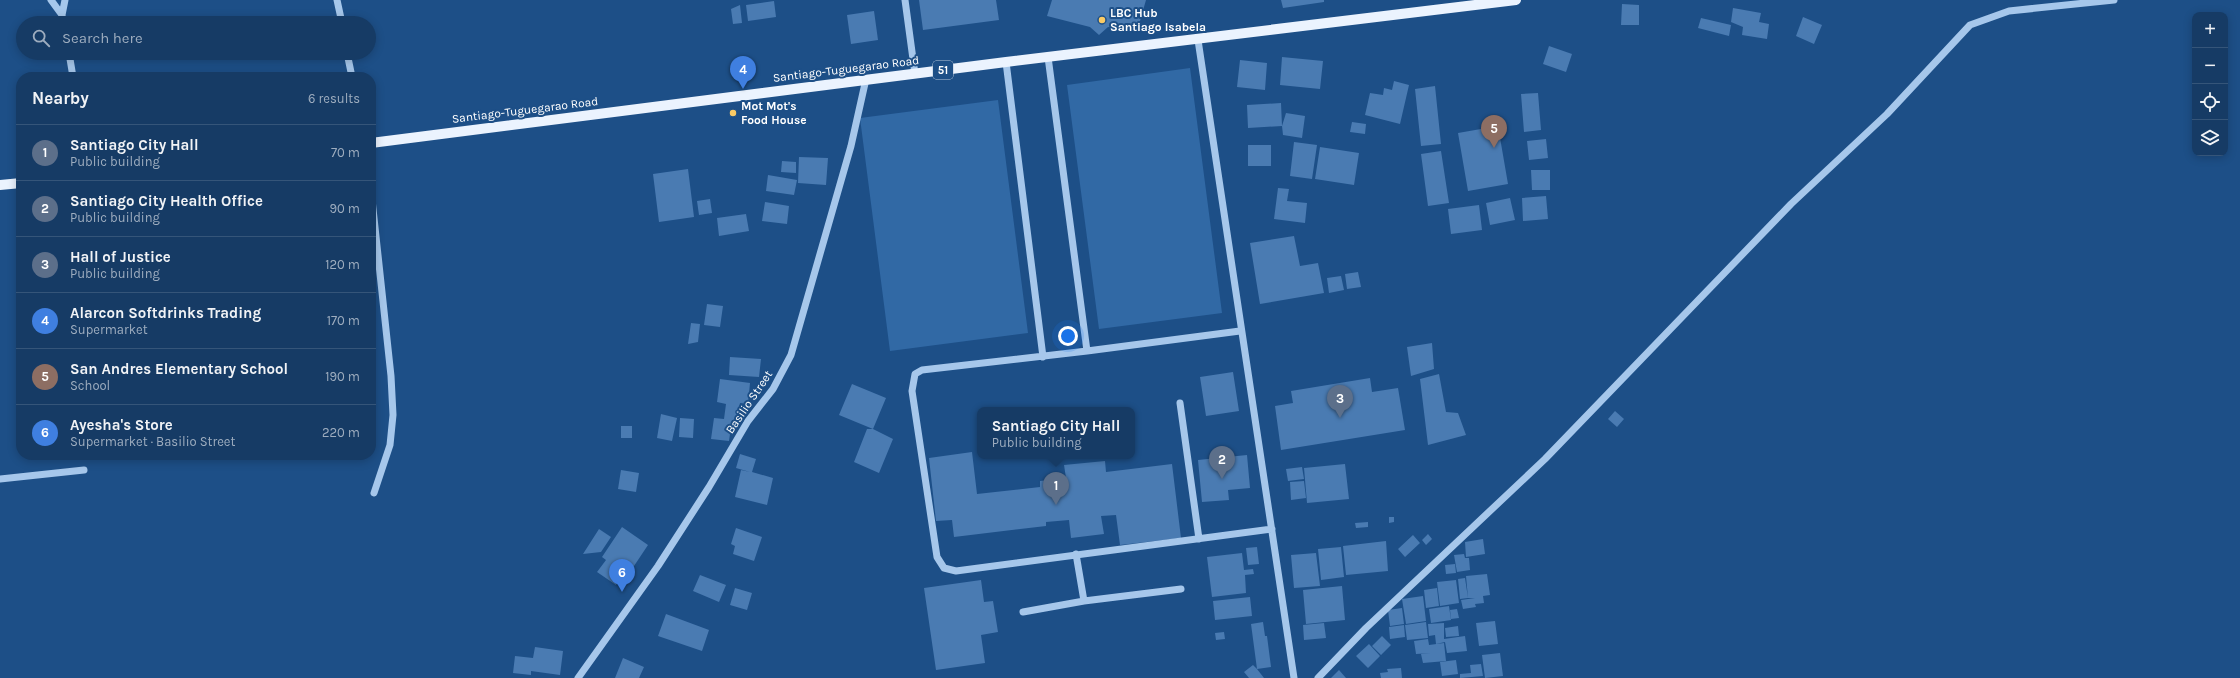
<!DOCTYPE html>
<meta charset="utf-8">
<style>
body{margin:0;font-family:Karla,sans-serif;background:#23466e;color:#f1f3f6}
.controls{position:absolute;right:12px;top:12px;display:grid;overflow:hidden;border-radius:8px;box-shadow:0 2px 10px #0003}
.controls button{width:36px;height:36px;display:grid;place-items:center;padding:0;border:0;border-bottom:1px solid #355579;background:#163b65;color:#f1f3f6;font:20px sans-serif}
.you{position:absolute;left:1068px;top:336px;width:14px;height:14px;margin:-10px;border:3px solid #fff;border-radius:50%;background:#1a73e8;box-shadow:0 0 0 6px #1a73e833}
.badge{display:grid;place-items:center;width:26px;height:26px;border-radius:50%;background:#fbcb65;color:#fff;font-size:13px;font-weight:700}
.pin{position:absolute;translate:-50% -33px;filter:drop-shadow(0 1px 2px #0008)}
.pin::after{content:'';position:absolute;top:21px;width:14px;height:12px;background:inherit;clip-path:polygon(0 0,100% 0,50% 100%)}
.popup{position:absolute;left:977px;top:407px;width:158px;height:52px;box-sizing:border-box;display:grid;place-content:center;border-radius:8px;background:#163b65;filter:drop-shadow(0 1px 3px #0005);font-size:13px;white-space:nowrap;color:#9eadbf}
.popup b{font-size:15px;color:#f1f3f6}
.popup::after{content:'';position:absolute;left:50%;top:100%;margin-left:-8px;border:8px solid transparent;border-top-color:#163b65}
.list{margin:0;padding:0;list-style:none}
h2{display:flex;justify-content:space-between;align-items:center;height:52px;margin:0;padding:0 16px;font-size:17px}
h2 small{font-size:13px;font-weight:400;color:#9eadbf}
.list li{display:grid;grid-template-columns:26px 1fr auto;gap:12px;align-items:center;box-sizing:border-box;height:56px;padding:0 16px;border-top:1px solid #355579}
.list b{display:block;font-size:15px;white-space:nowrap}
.list p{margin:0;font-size:13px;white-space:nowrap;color:#9eadbf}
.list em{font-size:13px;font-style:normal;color:#9eadbf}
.icon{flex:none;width:22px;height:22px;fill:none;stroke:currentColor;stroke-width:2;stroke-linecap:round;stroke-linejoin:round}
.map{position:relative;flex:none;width:2240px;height:678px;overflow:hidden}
.search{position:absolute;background:#163b65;box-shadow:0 2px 10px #0003;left:16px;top:16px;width:360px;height:44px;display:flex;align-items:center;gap:10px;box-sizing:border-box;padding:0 14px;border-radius:22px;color:#9eadbf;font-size:15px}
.panel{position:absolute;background:#163b65;box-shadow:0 2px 10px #0003;left:16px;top:72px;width:360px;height:388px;border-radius:16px}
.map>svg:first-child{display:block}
.green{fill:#3169a5}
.building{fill:#4a7bb2}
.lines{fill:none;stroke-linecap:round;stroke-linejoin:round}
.minor{stroke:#a6c7eb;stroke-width:7}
.major{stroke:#ebf3fe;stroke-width:10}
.poi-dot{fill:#fbcb65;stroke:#1d4f87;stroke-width:1.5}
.labels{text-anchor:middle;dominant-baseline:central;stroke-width:4;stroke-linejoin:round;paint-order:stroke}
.shield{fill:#1d4f87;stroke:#bbcadb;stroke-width:1}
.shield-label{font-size:11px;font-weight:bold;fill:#fff}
.poi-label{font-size:12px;font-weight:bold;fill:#fff;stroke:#1d4f87;text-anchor:start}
.street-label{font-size:12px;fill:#fff;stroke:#1d4f87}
</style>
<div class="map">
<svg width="2240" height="678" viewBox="0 0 2240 678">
<rect width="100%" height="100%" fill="#1d4f87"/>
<path class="green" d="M1190,68L1222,313L1099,329L1067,85Z
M998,100L1028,333L890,351L860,118Z"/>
<path class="building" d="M919,0H996L999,20L923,30Z
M1052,0H1146L1138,28L1129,25L1119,29L1108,27L1099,35L1090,27L1047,16Z
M1281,0H1324V2L1283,8Z
M774,1L776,17L748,21L746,5Z
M1622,4L1639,5V25H1621Z
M740,5L742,23L733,24L731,9Z
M1733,8L1761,13L1759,22L1769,24L1767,39L1742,35L1743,27L1731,22Z
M874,11L878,40L851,44L847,15Z
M1803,17L1822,25L1814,44L1796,36Z
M1701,18L1731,25L1729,36L1698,28Z
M1549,46L1572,54L1566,72L1543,64Z
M1282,57L1323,61L1320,89L1280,85Z
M1240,60L1267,63L1265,90L1237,87Z
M1394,81L1409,85L1400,124L1365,115L1370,93L1383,95L1384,88L1392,90Z
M1435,86L1441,144L1421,146L1415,89Z
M1538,93L1541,130L1524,132L1521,94Z
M1281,103L1282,126L1248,128L1247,105Z
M1286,113L1305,116L1302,138L1283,135L1282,126Z
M1352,122L1366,124L1365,134L1350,132Z
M1498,126L1508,184L1468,191L1458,133Z
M1546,139L1548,158L1529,160L1527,141Z
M1294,142L1317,145L1312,179L1290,176Z
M1248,145H1271V166H1248Z
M1320,147L1359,153L1354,185L1315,179Z
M1441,151L1449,203L1428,206L1421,154Z
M799,157L828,158L826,185L798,183Z
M782,161L796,162V173L781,172Z
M688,169L694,217L659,222L653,174Z
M1531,170H1550V190H1532Z
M768,175L797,180L794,195L766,191Z
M1278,188L1289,189L1287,201L1307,203L1305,223L1274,219Z
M1546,196L1548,219L1523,221L1522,198Z
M1510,198L1515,220L1490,225L1486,203Z
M710,199L712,213L699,215L697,201Z
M765,202L789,206L787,224L762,221Z
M1479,205L1482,230L1451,234L1448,209Z
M746,214L749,231L719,236L717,218Z
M1294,236L1300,266L1318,263L1324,293L1260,304L1250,243Z
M1358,272L1361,287L1347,289L1345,274Z
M1341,276L1344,290L1329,293L1327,278Z
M707,304L723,306L720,327L704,325Z
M691,323L700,324L698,342L688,344Z
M1432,343L1434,369L1411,376L1407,347Z
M730,357L761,359L759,377L729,375Z
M1233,372L1239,411L1206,416L1200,377Z
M1439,374L1446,412L1458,413L1466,435L1428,445L1420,379Z
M1370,378L1372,392L1398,388L1405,430L1281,450L1275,406L1293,403L1291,391Z
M720,379L750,383L748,404L740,403L738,420H732L729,441L711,439L714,418L724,419L726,404L717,402Z
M852,384L886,398L873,429L839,415Z
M1615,411L1624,419L1617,427L1608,419Z
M661,414L677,418L672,441L657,438Z
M680,418L694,419L693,438L679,437Z
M621,426H632V438H621Z
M867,429H873L893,439L879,473L854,462Z
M972,452L977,494L1040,487V481L1066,478L1064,465L1105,461L1106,472L1172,464L1181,538L1120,545L1116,515L1101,516L1104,534L1071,538L1069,520L1046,522V526L954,537L952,520L936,521L929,458Z
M740,454L756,459L752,472L773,478L767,505L735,497L741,470L750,472L736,468Z
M1247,455L1250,488L1228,490L1229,500L1202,502L1198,460Z
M1345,464L1349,499L1307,503L1304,468Z
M1302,467L1304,479L1288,481L1286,469Z
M621,470L639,473L636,492L618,489Z
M1304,481L1306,498L1291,500L1290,482Z
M1389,517H1394V522L1389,523Z
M1368,522V527L1356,528L1355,523Z
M622,527L648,545L626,578L622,575L616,585L597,572L606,560L602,557Z
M736,528L762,537L754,561L733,554L735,546L731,544Z
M599,529L611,537L601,552L583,554Z
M1428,534L1432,539L1426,545L1422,540Z
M1413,535L1420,543L1405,557L1398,549Z
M1483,539L1485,554L1466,557L1465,542Z
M1386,541L1388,571L1346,575L1343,546Z
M1257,547L1259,564L1248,565L1246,548Z
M1341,547L1344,577L1321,580L1318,549Z
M1242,553L1244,570L1253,569L1254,574L1245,575L1246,593L1212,597L1207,557Z
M1316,553L1320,586L1294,588L1291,555Z
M1464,554L1465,558H1469L1470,570L1457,572L1454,555Z
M1455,564L1456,573L1446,574L1445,565Z
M1487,574L1490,595L1483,596L1484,603L1475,604L1476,607L1463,609L1461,600L1475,598H1468L1466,576Z
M700,575L726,585L719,602L693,591Z
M1465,578L1468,598L1460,599L1458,579Z
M981,580L984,602L993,601L998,632L981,635L985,663L936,670L924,588Z
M1456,580L1459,603L1440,606L1437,582Z
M1342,586L1345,620L1306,624L1303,590Z
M735,588L752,593L747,610L730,605Z
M1437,588L1439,606L1426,608L1424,590Z
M1423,596L1426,621L1406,624L1402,599Z
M1250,597L1252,616L1215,620L1213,601Z
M1449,606L1451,620L1431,623L1429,609Z
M1402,608L1404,624L1390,626L1388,610Z
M1457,609L1459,618L1451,619L1450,610Z
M666,614L709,630L702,651L658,636Z
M1495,621L1498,644L1479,646L1476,623Z
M1263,622L1265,636H1267L1271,667L1257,669L1251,624Z
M1426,622L1428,638L1407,640L1405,625Z
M1324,623L1326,638L1304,640L1303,625Z
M1444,623V639L1465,636L1467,651L1447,653L1445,642L1436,644L1435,635L1429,636L1428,624Z
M1404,625L1405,637L1390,639L1389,627Z
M1458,626L1459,636L1446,637L1445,628Z
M1224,632L1225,639L1216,640L1215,633Z
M1382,636L1391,645L1381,655L1372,646Z
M1428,639L1429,645L1444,643L1446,661L1423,663L1421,654L1431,653L1416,654L1414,641Z
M1369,644L1380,656L1368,668L1356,656Z
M535,647L563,651L560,675L531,671V675L513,673L515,656L533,658Z
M1500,653L1503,676L1485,678L1482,655Z
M623,658L644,667L639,678H615Z
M1456,660L1458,674L1442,676L1440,662Z
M1481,664L1483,676L1460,678V674L1471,673L1470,665Z
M1253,665L1257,669L1264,678H1249L1244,672Z
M1401,668L1402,678H1381L1380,673L1388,672L1387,669Z
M1339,670L1346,678H1331Z"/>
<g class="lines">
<path class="minor" d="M51,0L62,15
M337,0L342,23
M905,0L915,74
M63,23L62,15L65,0
M1198,40L1294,678
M69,53L73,77
M347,53L352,77
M1048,57L1087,351
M1006,62L1043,357
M371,190L391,376L393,415L390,445L374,493
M1240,331L1087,351L922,370L915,374L912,391L937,557L944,568L956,571L1272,529
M1180,403L1199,539
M0,479L84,470
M1076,554L1084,601L1181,589
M1023,612L1084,601
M578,678L658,566L709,487L748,421L773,389L791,355L851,146L866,79
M1318,678L1366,628L1545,459L1791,204L1887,114L1970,25L2009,11L2114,0"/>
<path class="major" d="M371,143L1006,62L1516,0
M0,185L21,183"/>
</g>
<g class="poi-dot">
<circle cx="1102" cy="20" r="4"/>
<circle cx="733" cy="113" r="4"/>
</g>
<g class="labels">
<rect class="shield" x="933" y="61" width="20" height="18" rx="3"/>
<g class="shield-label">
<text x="943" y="70">51</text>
</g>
<g class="poi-label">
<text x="1110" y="13">LBC Hub<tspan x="1110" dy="14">Santiago Isabela</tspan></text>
<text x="741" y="106">Mot Mot's<tspan x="741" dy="14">Food House</tspan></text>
</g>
<g class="street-label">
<text transform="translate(846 69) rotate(-7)">Santiago-Tuguegarao Road</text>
<text transform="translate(525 110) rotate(-7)">Santiago-Tuguegarao Road</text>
<text transform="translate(749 402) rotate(-56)">Basilio Street</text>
</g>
</g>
</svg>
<div class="controls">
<button>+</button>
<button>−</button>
<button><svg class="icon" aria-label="locate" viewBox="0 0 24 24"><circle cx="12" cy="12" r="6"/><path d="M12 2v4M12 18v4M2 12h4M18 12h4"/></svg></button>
<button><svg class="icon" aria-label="layers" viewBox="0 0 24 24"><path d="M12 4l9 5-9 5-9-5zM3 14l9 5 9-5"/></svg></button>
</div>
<div class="you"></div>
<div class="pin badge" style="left:1056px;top:505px;background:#5c6f8a">1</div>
<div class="popup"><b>Santiago City Hall</b>Public building</div>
<div class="pin badge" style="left:1222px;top:479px;background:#5c6f8a">2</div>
<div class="pin badge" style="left:1340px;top:418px;background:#5c6f8a">3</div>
<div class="pin badge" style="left:743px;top:89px;background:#3f7fe0">4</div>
<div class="pin badge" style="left:1494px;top:148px;background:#8d6e63">5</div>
<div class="pin badge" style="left:622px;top:592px;background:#3f7fe0">6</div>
<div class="search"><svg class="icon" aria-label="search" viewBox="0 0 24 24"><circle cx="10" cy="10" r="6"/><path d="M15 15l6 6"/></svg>Search here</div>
<section class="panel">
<h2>Nearby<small>6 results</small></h2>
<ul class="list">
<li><span class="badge" style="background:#5c6f8a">1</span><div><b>Santiago City Hall</b><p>Public building</p></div><em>70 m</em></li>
<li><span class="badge" style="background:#5c6f8a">2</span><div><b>Santiago City Health Office</b><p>Public building</p></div><em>90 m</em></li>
<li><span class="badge" style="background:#5c6f8a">3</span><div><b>Hall of Justice</b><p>Public building</p></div><em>120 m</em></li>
<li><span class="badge" style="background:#3f7fe0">4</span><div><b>Alarcon Softdrinks Trading</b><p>Supermarket</p></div><em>170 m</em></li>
<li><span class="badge" style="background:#8d6e63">5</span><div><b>San Andres Elementary School</b><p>School</p></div><em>190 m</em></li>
<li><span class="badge" style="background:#3f7fe0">6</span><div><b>Ayesha's Store</b><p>Supermarket · Basilio Street</p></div><em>220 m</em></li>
</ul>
</section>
</div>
